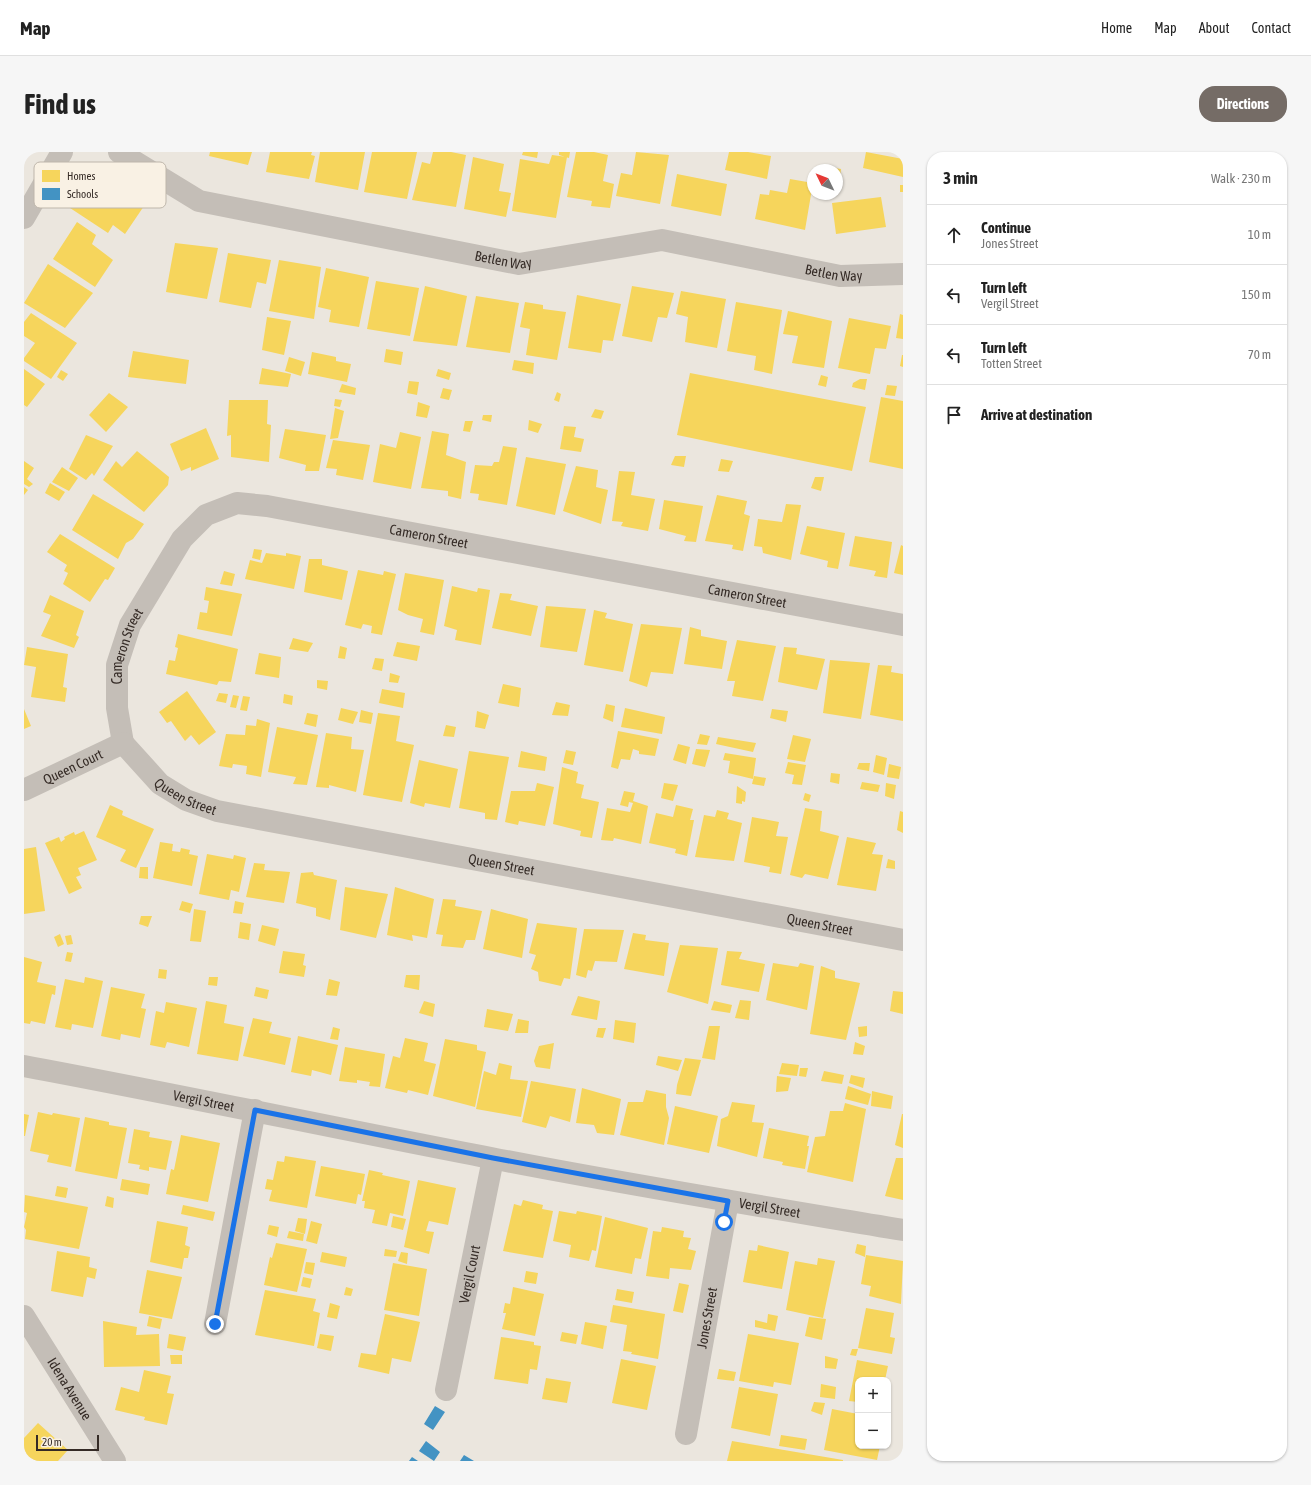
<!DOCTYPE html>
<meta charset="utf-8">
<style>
body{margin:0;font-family:"Asap Condensed",sans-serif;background:#f6f6f6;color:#222}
.controls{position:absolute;right:12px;bottom:12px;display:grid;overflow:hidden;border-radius:8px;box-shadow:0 1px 3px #0004}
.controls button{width:36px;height:36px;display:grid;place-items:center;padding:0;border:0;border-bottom:1px solid #e0e0e0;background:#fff;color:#222;font:20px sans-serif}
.compass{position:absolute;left:783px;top:12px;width:36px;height:36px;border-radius:50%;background:#fff;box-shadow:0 1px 3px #0004;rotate:313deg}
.scale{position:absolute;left:12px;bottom:10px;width:63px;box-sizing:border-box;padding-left:4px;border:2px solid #352b26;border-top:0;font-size:11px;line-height:14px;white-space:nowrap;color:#352b26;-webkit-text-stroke:3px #f9f1e4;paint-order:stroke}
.stop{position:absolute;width:12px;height:12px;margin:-9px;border:3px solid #1a73e8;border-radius:50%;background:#fff}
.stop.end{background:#1a73e8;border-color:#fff;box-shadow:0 1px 4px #0008}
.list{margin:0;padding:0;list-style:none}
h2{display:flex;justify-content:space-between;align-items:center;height:52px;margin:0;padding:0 16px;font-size:17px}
h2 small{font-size:13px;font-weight:400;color:#767676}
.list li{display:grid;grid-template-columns:26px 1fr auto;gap:12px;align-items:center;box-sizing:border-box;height:60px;padding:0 16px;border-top:1px solid #e0e0e0}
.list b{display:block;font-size:15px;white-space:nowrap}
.list p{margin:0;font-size:13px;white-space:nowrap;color:#767676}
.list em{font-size:13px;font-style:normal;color:#767676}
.icon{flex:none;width:22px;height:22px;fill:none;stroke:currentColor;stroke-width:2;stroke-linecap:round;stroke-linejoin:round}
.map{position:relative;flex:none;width:879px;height:1309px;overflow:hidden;border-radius:16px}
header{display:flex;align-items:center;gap:24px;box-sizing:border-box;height:56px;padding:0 20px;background:#fff;border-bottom:1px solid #e0e0e0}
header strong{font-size:19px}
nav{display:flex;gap:22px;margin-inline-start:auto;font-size:14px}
.intro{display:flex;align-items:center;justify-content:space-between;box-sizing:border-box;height:96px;padding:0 24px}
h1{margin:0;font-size:28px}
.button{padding:10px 18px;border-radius:16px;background:#756c66;color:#fff;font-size:14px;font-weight:700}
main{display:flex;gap:24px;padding:0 24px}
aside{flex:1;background:#fff;border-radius:16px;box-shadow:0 1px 3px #0004}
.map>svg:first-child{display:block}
.homes{fill:#f6d55c}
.schools{fill:#4393c3}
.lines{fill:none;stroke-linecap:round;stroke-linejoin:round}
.minor{stroke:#c4beb7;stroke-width:22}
.route{stroke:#1a73e8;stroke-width:5}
.labels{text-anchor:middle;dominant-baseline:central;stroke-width:4;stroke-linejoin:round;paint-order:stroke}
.street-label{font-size:14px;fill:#352b26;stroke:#f9f1e4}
.key{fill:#f9f1e4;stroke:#beb6ab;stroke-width:1}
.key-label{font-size:11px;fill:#352b26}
</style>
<header>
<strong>Map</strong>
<nav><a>Home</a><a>Map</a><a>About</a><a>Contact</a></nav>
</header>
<div class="intro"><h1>Find us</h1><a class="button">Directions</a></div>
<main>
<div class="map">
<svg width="879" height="1309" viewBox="0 0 879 1309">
<rect width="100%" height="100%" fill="#ebe6de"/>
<path class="homes" d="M186,0H228L224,13L185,4Z
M246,0H288L287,3L291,4L285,27L242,20Z
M296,0H341L334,38L291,30Z
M348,0H393L383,47L340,40Z
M409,0H427L442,3L432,55L388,48L398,10L406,12Z
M499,0H514L513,6L498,3Z
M535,0H546L545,6L535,3Z
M552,0H570L584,3L579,29L590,32L586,56L567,54L568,49L543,45Z
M612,0L645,3L636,52L592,44L597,21L608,23Z
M705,0H724L747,4L743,27L701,18Z
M842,0L879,7V25L839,16Z
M528,3L543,5L532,66L488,59L496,7L525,12Z
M449,5L480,12L475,39L487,41L482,65L440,57Z
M798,14L817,17L814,39L813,18H797Z
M67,17L120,54L101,82L89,73L84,81L43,54Z
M653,22L703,32L697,64L647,54Z
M766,27L789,31L781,78L731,67L736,42L745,43L746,38L763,41Z
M876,33H879V40H876Z
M857,45L862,75L812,82L808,51Z
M53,70L72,83L68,92L89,108L71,135L29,107Z
M151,91L194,96L183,147L142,140Z
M204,101L247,108L242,132L233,130L227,156L195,150Z
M255,108L297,115L290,167L245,159Z
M24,112L69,141L41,176L0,151Z
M302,116L345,125L335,175L305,170L307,158L294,155Z
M352,129L395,136L386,184L343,177Z
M401,134L443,144L433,194L389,189Z
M608,134L650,141L643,166L634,165L628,190L598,184Z
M657,139L702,147L693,196L661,190L664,165L652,162Z
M553,143L597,152L589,189L579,188L577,201L544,196Z
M452,144L495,151L486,201L442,195Z
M501,150L519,153V157L542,160L533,208L502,203L506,177L496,175Z
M712,150L758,158L748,222L730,218L732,204L703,199Z
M764,159L808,169L800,216L768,211L774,184L759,182Z
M7,161L53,191L27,227L0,209V206L11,191L0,184V170Z
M876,162L879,163V187L872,186Z
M243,165L267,169L260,203L238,198Z
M825,166L867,174L862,197L851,196L846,222L814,216Z
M362,197L379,200L377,213L360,210Z
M109,199L165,208L162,232L104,225Z
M288,200L312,205V209L327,212L323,230L284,222Z
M878,203H879V215L876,214Z
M265,205L281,210L277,224L261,219Z
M490,208L510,211L509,222L488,218Z
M238,216L267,222L264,235L235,232Z
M0,217L21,232L3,255L0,253Z
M414,217L427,221L425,228L412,224Z
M37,218L44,222L39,229L33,225Z
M666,221L842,255L828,319L653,283Z
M797,223L804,225L802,235L794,233Z
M836,227H843L841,238L828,235L829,231Z
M385,229L395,230L393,243L383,241Z
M318,232L332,236L331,243L315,240Z
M863,233L873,234L871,244L861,243Z
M419,236L428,238L425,248L416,246Z
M533,240L537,242L535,250L530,248Z
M85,241L104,255L82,280L65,263Z
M857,245L879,249V317L845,310Z
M311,247L318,248L316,255L310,254Z
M205,248H244L243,272L247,273L245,310L207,305V283L203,284Z
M394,250L406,254L403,266L392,264Z
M311,256L320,259L314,286L306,287Z
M571,257L580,259L577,267L567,265Z
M459,263H468L467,270L458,268Z
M505,268L518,272L514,281L504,278Z
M441,269H449L446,280L439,279Z
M540,274L552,275L550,285L560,287L557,300L536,297Z
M182,276L195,307L167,319V315L157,319L146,292Z
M261,277L302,283L295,319H281L282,313L255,306Z
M408,279L425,282L422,303L442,310L437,347L424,344V339L397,336Z
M376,280L397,285L387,337L349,330L356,292L372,296Z
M62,283L89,294L70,324L68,321L62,328L45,317Z
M309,288L346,293L339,328L312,323L313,317L302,316Z
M479,294L493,296L483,353L454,348L455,342L446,341L451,313L468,314L470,310H475Z
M113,299L145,325L144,333L120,360L79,328L92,309L98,315Z
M651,304H662L660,315L647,313Z
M502,305L542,312L531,363L492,354Z
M697,307L709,309L705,320L694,319Z
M0,309L10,316L3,327L9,332L5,335L0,332Z
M552,314L574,318L572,335L584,338L577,372L539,359Z
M38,315L54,326L45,339L28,330Z
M595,319L611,320L607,343L631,347L624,379L597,374L599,370L588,369Z
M791,325H800L797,339L787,336Z
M26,331L41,340L35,349L21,341Z
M0,335L4,338L0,343Z
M69,342L120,372L109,387L102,391L94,407L48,378Z
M693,343L723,349L720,362L726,364L719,399L708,397L709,393L681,389Z
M640,348L679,354L672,390L660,389L662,384L635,377Z
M762,352L777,353L767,408L739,401L738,395L730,394L734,367L758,370Z
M783,374L821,381L814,417L803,415L804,409L776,402Z
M36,382L91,416L84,428L81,427L66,450L39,432L44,421L40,419L43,413L23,400Z
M831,384L868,390L863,426L850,424L852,419L825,414Z
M877,393L879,394V423L870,421Z
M230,397L238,398L236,408L228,406Z
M242,401L262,404V401L277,404L270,437L221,427L226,408L238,411Z
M285,407H298V413L324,419L318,448L280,440Z
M334,418L359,423L360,419L372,422L358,483L347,481L348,474L339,472L337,477L321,473Z
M200,419L211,422L208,434L196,432Z
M381,421L420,428L410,483L396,480L399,467L384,463L374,458Z
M428,434L453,440L454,436L466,438L457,493L431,488L433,478L420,474Z
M182,435L218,442L208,484L173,477L176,460L183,461L185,449L180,448Z
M476,441L488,442L486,448L514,454L507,484L468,476Z
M26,443L60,459L52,483L55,485L50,496L17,484L27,463L19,460Z
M522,454L562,457L553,500L516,495Z
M570,458L583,461L581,466L609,472L599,520L560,513Z
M617,472L658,476L649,522L627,520L623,535L605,529Z
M666,475L677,478V484L703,489L698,517L660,512Z
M154,482L214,497L207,530L195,529L193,533L142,522L145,508L151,509L154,496L151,495Z
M269,486L289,491L284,500L265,497Z
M713,488L752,494L739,549L708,544L711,529H703Z
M373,490L396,494L393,509L369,504Z
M316,494L323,496L321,507L314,506Z
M3,495L44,502L39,535L43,536L41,550L7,545L12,515L0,513Z
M760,495L773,496L772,502L801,507L793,538L754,530Z
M235,501L257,505L255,526L231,522Z
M351,506L360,507L358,519L348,517Z
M806,508L846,511L837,567L799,561Z
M854,513L868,514L867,520L879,522V569L846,563Z
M366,521L376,524L374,531L365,530Z
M293,528L304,529L303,538L293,536Z
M479,532L497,536L495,555L474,551Z
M358,537L381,541L379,556L355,551Z
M163,539L192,580L175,593L167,583L161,589L147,569L143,571L135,560Z
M195,541L204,542L202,551L192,549Z
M260,542L269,544L268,553L259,551Z
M209,543L215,544L212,556L206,555Z
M219,544L226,545L223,559L216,558Z
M532,550L546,553L544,564L528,563Z
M582,552L591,554L589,570L579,566Z
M317,556L334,560L329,572L314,568Z
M601,556L641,565L638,582L597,575Z
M0,557L7,574L0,577Z
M748,557L764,559L762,570L746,566Z
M337,558L349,561L347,572L335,570Z
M453,559L465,563L461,577L451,575Z
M283,561L294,563L292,575L280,572Z
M354,561L376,564L372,589L390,593L378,650L339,643Z
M233,567L246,571L237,625L222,622L223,614L209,612L208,616L195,614L202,582L221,583L222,573L232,574Z
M422,573L432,575L430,585L419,584Z
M253,575L294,583L283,633L269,632L272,625L244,620Z
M594,579L635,587L631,604L615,602V599L609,597L606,608L597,607L594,617L587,615Z
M302,581L328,585L327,597L340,598L332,640L305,633V636L292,635Z
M676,582L686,584L683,593L673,592Z
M769,583L787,587L781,610L763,607Z
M694,585L732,591L729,600L692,592Z
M654,592L666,595L662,612L649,608Z
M672,597L686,598L681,615L668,612Z
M542,598L552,600L549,613L539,611Z
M445,599L485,605L473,668L461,667V661L435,656Z
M497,599L523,605L521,619L494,615Z
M701,601L732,606L729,627L704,621L706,609L699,608Z
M852,603L863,606L860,623L849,620Z
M395,608L434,617L426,656L401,651L400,655L386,651Z
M764,610L782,613L778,633L768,632L770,623L761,621Z
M835,611H846L845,619L833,617Z
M865,612L877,615L875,627L863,625Z
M538,615L554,620L552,631L560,633L557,646L575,650L568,686L556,684L557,679L529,672Z
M807,621L816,622L815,632L806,630Z
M730,624L742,626L740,634L728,632Z
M838,630L856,633L854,640L836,637Z
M513,631L530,635L521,674L495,669L494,673L481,670L487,639H511Z
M640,631L654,633L649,649L637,646Z
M862,631L872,633L870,647L861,644Z
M713,634L722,640L721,650L718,649V652L712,651Z
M600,639L611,641L609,649L624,654L617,692L590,686L589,689L577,688L583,656L606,660L609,651L605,650L604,655L596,653Z
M781,641L787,643L785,650L779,648Z
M86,653L99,659L98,663L130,677L112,716L96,709L102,698L72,685Z
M652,653L669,657L666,668H670L663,704L651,701L652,697L625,691L632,661L649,665Z
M781,656L798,659L796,679L815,684L804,727L781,722L778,726L766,723Z
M693,658L705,661L703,667L718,671L710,709L671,705L680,663L691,665Z
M876,659L879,660V681L873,678Z
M728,665L755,670L752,684L764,685L757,722L745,720L746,715L720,710Z
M60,679L73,708L54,716L57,723L52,725L58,736L45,742L21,691L35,685L37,690L41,687L40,685L50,680L51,683Z
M823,685L852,691L848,702L859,703L852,739L813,733Z
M136,690L149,692L148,699L156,700L157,696L166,698L165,702L174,704L168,734L129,726Z
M12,695L21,759L0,762V697Z
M183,702L209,707L210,703L222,706L215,740L207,738L205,748L175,742Z
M864,707L871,709V717L862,716Z
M230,711L241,712L240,718L266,720L260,751L222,745Z
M116,715H124V727L115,726Z
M289,720L290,723L313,728L306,768L292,764V756L272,751L277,721Z
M321,735L364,742L352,786L316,778Z
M371,735L410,747L403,786L388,783L389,789L363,783Z
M419,747L432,748L431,754L458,759L451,788H442L439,796L417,794L419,783L412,782Z
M158,749L169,752L166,761L155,758Z
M211,749L220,751L218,762L209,761Z
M170,757L182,759L177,790L166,789Z
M467,757L504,767L498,806L459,797Z
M117,764H128L124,775L115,772Z
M216,770L227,772L225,788L214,786Z
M513,771L553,776L546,827L540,826L537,834L515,829L514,820L507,817L512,803L505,801Z
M238,773L255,777L251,794L234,789Z
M560,777L600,778L593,810L571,809L568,819L564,818L562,826L552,823Z
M609,781L622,783L621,788L645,791L640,824L600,817Z
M36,782L40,792L34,795L30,785Z
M47,783L49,792L43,793L41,784Z
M656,793L694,796L684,852L643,840Z
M259,799L281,802L279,813L282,814L280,825L255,821Z
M703,799L718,800L715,807L741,812L735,840L697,833Z
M43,800L49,801L47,810L41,809Z
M0,805L18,810L13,830L32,834L31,843L28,842L21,872L7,869L6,872L0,871Z
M749,811L774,815L776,811L790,814L783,858L742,848Z
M797,814L811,819V826L836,831L822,888L786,882Z
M135,817L143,818L142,827L134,826Z
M382,823H396L395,838L380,835Z
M61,825L79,829L69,876L48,872L47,878L31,875L41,827L60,831Z
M185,825H194L193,834L184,833Z
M305,827L316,830L313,844L302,843Z
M87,835L121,842L117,856L122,857L116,886L97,882L96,888L77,884Z
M232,835L245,838L243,847L230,844Z
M869,839L879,840V862L866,859Z
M554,844L576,849L573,868L547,863Z
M716,848L727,849L725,868L711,866Z
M182,849L203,853L200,871L220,875L214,909L173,902Z
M400,849L411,852L409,865L395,861Z
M690,849L708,853L706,861L687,858Z
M142,850L173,856L165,895L143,890L141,896L126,893L132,859L140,861Z
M463,857L489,862L484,879L460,875Z
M229,866L248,870L245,881L267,886L261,913L219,904Z
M494,867L505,869L504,881H491Z
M591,868L612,871L610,891L589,887Z
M685,874H696L691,908L678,906Z
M843,874V884L835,885L834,875Z
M309,875L316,877L314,888L306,887Z
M574,876H582L579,886L572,885Z
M274,884L314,893L307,923L288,918L287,924L267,920Z
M381,886L404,891L400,909L412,912L404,943L384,938L383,941L361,936L369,904L376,906Z
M421,887L453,893V898L462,900L451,955L409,944Z
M831,890L841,894L839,903L829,902Z
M530,891L526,917L512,915L510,909L515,894Z
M321,895L361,902L356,935L345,934L346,930L333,928V931L315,929Z
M634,904L658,908L654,919L632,913Z
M661,906L677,908L667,944L652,942L653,933Z
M475,911L488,914L486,927L504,929L497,965L452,957L460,919L472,923Z
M758,911L775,913L773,924L755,922Z
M776,916H784L782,925L775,924Z
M800,919L820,923L818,932L797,929Z
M827,923L841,926L839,936L825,931Z
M753,924L767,926L764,939L752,940Z
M507,929L552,937L546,970L526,964L522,976L498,970Z
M824,934L847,942L844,953L821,947Z
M558,936L597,947L590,983L573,981L570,973L552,971Z
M622,938L642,942V955L645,966L640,993L596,983L604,950H619Z
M848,939L869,944L867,957L847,954Z
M708,950L731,953L728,970L740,971L733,1005L693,994L697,967L704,964Z
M821,951L842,957L829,1030L783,1020L791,985L801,984L806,959H819Z
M651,954L694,964L685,1001L643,992Z
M14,960L28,963L29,961L56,966L47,1015L23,1010L25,1003L6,999Z
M0,962L5,963L1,984H0Z
M878,962H879V996L871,993Z
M61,965L85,970V973L103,976L93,1027L51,1019Z
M745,976L785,984L783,994H785L781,1017L758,1013L759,1010L739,1006Z
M110,977L126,980L125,985L148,989L142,1018L125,1015V1019L115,1017L116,1013L104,1011Z
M157,983L196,991L184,1050L142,1042L147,1017L150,1018Z
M261,1004L292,1009L283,1056L245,1049L248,1038L241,1037L243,1027L249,1028L253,1009L260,1010Z
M872,1006H879V1048L861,1044Z
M297,1014L341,1022L337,1043L334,1042L332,1052L291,1044Z
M345,1018L359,1021L358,1023L386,1029L379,1064L366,1061L363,1074L348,1071L351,1058L340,1056L341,1049H338Z
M98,1027L126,1032L124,1043L96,1038Z
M394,1028L432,1036L424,1073L405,1069L402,1079L410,1080L405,1102L380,1095Z
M33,1034L44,1036L42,1046L31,1044Z
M1,1043L64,1055L55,1097L1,1087L2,1078L0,1075L3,1061L0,1060Z
M83,1044L90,1046L89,1056L81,1054Z
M499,1048L519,1053L518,1057L529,1059L519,1106L479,1099L490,1052L497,1054Z
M159,1053L191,1060L189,1069L157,1062Z
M535,1059L552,1062L553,1059L578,1064L572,1099L568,1098L565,1109L545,1105L547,1093L529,1089Z
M369,1064L382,1067L379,1078L367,1075Z
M581,1065L624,1076L617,1107L611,1106L608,1122L571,1115Z
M274,1066L283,1067L281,1082L271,1079Z
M133,1069L164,1075L161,1093L166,1095L164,1106H160L158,1117L126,1110Z
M287,1069L298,1072L293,1092L282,1089Z
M245,1073L255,1075L253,1085L243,1082Z
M638,1075L660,1079L659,1085L667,1086L664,1097L672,1099L667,1118L646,1116L645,1127L622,1124L629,1079L637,1080Z
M265,1079L280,1082L279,1089L263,1086Z
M252,1091L283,1097L273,1140L240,1133L246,1105L248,1106Z
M833,1092L842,1094L841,1105L831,1101Z
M734,1093L765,1100L758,1137L719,1130L725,1098L733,1099Z
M361,1097L373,1099L372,1105L360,1104Z
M33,1099L66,1105L65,1115L73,1117L71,1127L63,1125L59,1145L27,1139Z
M298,1100L323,1105L321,1115L296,1110Z
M377,1100L384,1101L383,1112L374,1109Z
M842,1103L879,1109L877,1152L845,1144L847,1134L837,1132Z
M794,1106L811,1109L799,1166L762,1158L771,1109L793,1113Z
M282,1110L291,1111L289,1123L280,1121Z
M369,1111L403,1117L395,1164L360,1158Z
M123,1118L158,1125L148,1167L115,1161Z
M502,1119L514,1121L512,1132L500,1130Z
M279,1125L288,1127L286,1136L277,1134Z
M655,1131L665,1133L659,1161L649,1159Z
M322,1135L329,1137L327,1144L320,1143Z
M489,1135L520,1142L511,1184L478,1177L482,1161H479L481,1151L486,1152Z
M593,1137L610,1140L608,1151L591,1148Z
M241,1138L292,1147L289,1159L296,1161L290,1194L231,1183Z
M306,1151L316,1154L313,1167L303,1165Z
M589,1153L641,1162L634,1207L607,1202L608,1200L599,1199L603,1173L586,1170Z
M842,1156L870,1161L866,1185L871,1186L868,1202L834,1196Z
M361,1162L396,1170L387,1210L368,1206L365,1222L334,1215L337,1201L352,1203Z
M744,1162L754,1164L751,1179L731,1175V1168L743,1171Z
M125,1164L138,1167L136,1177L123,1174Z
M785,1165L802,1167L798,1188L781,1184Z
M79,1169L113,1175L112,1183L135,1182L136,1214L80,1215Z
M561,1170L583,1174L579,1197L557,1192Z
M538,1180L554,1183L552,1192L536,1189Z
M145,1182L162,1185L159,1199L143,1196Z
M296,1182L310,1184L307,1199L293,1196Z
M724,1182L775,1191L767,1233L750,1230L749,1235L715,1229Z
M477,1185L510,1190V1193L517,1194L513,1218L506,1217L504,1232L470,1227Z
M828,1197H834L832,1204L826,1203Z
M146,1203H158V1212H147Z
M801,1204L814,1207L812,1217L801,1216Z
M597,1207L632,1214L623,1258L588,1251Z
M833,1208L864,1214L861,1228H834V1250L825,1249Z
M695,1217L712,1220L710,1229L693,1227Z
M120,1218L147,1224L143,1241L150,1242L143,1273L120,1268L121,1265L91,1258L97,1235L115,1240Z
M522,1226L547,1230L543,1251L518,1247Z
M797,1232L812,1235L811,1247L796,1245Z
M715,1235L754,1242L746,1284L707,1276Z
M790,1250L801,1251L798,1263L787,1259Z
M808,1257L834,1262V1294H856L853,1308L800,1298Z
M14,1271L44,1298L34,1309H0L2,1301L0,1299V1286Z
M757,1283L783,1287L781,1298L755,1294Z
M708,1289L819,1308V1309H703Z"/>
<path class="schools" d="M411,1254L421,1260L409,1278L400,1272Z
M402,1289L416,1300L410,1309L395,1299Z
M440,1303L450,1309H436Z
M388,1305L394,1309H385Z"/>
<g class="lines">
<g class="minor">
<path id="s1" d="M95,0L175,49L495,112L638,88L816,124L879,122"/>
<path d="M0,66L38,0"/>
<path id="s2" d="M99,591L93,556V513L106,473L158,387L182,363L213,351L243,354L879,473"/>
<path id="s3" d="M99,591L136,632L162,648L193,659L879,788"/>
<path id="s4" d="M0,638L99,591"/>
<path id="s5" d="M0,914C156,943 311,976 467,1006C604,1033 742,1055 879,1078"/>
<path id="s6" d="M0,1164L91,1309"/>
<path d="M191,1172L231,958"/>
<path id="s7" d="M422,1238L469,1007"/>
<path id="s8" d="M662,1282L704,1049"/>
</g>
</g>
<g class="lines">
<path class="route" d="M191,1172L231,958L469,1006L704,1049L700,1070"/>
</g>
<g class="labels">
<g class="street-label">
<text stroke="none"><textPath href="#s1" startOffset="404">Betlen Way</textPath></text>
<text stroke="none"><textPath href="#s1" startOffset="740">Betlen Way</textPath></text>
<text stroke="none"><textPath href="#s2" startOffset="483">Cameron Street</textPath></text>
<text stroke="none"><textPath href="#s2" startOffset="807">Cameron Street</textPath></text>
<text stroke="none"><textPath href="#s2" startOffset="99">Cameron Street</textPath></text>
<text stroke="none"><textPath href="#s4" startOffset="54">Queen Court</textPath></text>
<text stroke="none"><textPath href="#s3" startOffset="84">Queen Street</textPath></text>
<text stroke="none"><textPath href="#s3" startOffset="408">Queen Street</textPath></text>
<text stroke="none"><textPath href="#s3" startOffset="732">Queen Street</textPath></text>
<text stroke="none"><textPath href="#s5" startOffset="183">Vergil Street</textPath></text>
<text stroke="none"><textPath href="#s5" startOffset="759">Vergil Street</textPath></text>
<text stroke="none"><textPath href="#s7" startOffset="118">Vergil Court</textPath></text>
<text stroke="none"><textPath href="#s8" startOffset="118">Jones Street</textPath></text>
<text stroke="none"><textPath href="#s6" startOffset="86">Idena Avenue</textPath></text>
</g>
</g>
<rect x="10" y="10" width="132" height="46" rx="6" class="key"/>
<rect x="18" y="18" width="18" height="12" fill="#f6d55c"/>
<rect x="18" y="36" width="18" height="12" fill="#4393c3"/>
<g class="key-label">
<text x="43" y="28">Homes</text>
<text x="43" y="46">Schools</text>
</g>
</svg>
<div class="controls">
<button>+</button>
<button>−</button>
</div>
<svg class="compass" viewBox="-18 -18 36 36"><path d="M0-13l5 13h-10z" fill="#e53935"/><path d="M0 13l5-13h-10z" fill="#767676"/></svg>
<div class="scale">20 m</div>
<div class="stop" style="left:700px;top:1070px"></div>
<div class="stop end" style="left:191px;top:1172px"></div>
</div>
<aside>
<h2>3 min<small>Walk · 230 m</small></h2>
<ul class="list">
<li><svg class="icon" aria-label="ahead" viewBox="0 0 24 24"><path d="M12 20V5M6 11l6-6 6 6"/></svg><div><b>Continue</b><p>Jones Street</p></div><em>10 m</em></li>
<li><svg class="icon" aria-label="left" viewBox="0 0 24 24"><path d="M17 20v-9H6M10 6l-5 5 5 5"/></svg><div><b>Turn left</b><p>Vergil Street</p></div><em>150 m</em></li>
<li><svg class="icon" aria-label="left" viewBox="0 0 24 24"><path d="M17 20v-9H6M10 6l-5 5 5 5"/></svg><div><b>Turn left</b><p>Totten Street</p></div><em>70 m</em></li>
<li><svg class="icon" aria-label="arrive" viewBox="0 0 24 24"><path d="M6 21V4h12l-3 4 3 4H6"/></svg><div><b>Arrive at destination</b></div></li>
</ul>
</aside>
</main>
